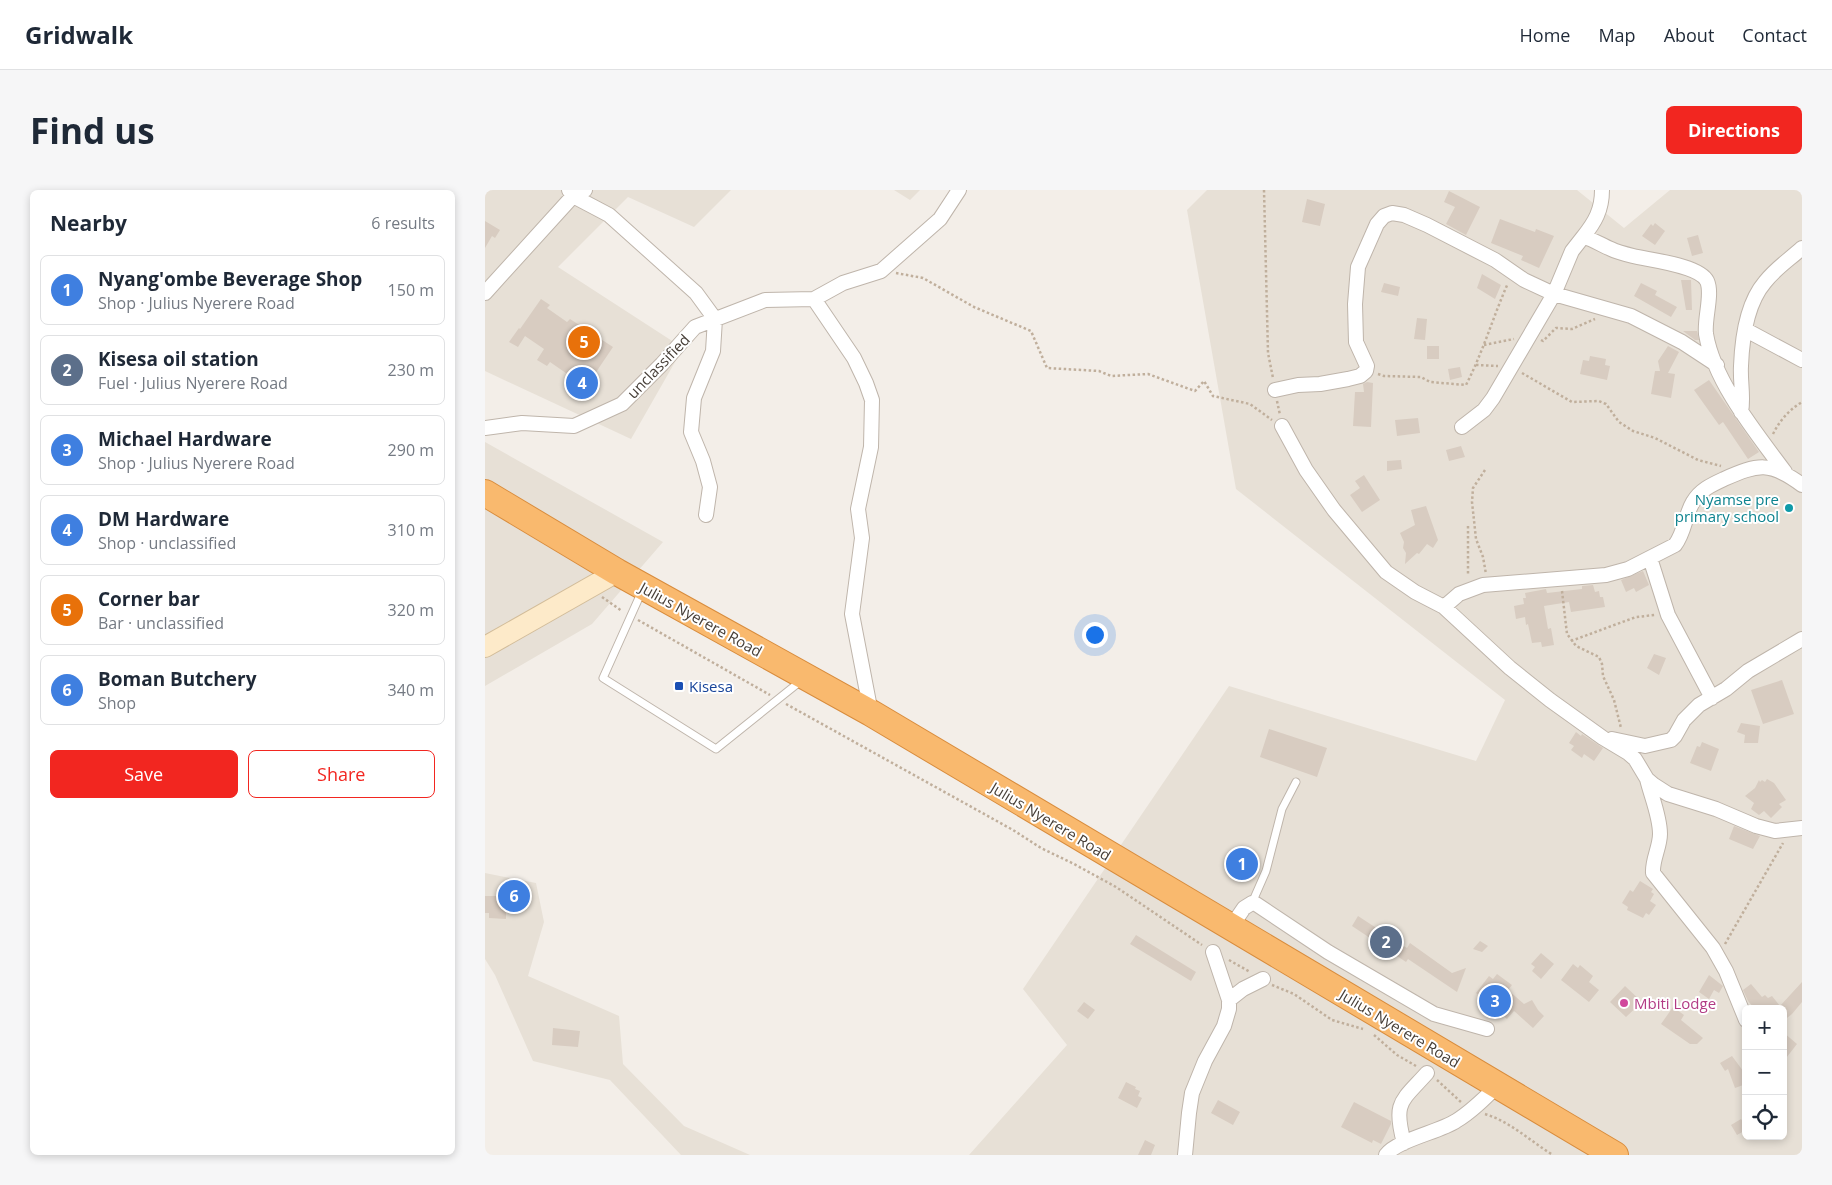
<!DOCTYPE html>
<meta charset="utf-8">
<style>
body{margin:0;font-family:"Open Sans",sans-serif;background:#f6f6f7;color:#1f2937}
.controls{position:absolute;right:15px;bottom:15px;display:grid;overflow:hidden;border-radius:8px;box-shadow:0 2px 8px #0003}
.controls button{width:45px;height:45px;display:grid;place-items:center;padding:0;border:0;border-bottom:1px solid #e0e1e3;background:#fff;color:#1f2937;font:25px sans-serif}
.you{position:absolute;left:609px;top:444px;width:18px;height:18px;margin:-12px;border:4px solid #fff;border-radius:50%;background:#1a73e8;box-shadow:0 0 0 8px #1a73e833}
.badge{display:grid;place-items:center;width:32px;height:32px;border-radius:50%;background:#f22620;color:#fff;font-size:16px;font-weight:700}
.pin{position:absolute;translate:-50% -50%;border:2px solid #fff;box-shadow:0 1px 5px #0006}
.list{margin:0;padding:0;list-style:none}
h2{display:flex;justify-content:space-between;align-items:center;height:65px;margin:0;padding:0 20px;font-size:21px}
h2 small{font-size:16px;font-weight:400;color:#747a83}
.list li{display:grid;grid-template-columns:32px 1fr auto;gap:15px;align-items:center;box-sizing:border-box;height:70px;margin:0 10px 10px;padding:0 10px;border:1px solid #e0e1e3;border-radius:8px}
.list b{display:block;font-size:19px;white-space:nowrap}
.list p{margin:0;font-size:16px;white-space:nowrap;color:#747a83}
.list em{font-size:16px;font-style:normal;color:#747a83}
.actions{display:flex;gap:10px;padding:15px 20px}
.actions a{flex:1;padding:11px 0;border:1px solid #f22620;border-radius:8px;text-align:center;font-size:18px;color:#f22620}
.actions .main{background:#f22620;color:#fff}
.icon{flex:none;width:28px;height:28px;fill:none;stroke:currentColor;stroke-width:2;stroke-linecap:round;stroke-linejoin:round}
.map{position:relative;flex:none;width:1317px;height:965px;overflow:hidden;border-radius:8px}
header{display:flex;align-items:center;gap:30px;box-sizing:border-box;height:70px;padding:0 25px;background:#fff;border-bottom:1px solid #e0e1e3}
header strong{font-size:24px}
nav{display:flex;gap:28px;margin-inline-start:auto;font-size:18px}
.intro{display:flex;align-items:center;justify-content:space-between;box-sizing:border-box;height:120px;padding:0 30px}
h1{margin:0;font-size:35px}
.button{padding:12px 22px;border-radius:8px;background:#f22620;color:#fff;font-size:18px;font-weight:700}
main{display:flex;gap:30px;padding:0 30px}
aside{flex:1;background:#fff;border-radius:8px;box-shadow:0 2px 8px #0003}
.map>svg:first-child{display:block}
.residential{fill:#e7e0d6;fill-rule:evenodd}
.building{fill:#d8ccc1}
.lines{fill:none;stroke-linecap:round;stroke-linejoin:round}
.lane-casing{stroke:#bfb5ab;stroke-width:9}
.street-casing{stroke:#bfb5ab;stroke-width:16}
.secondary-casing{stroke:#d2bc99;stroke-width:22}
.highway-casing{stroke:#d88c3d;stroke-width:28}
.path{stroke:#c0af9c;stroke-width:2.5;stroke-dasharray:2.5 2.5;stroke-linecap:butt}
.lane{stroke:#fff;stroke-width:7}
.street{stroke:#fff;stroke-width:14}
.secondary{stroke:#fdeac9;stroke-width:20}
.highway{stroke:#f9b96e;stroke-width:26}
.culture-dot{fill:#0f9aa8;stroke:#fff;stroke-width:2}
.transit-dot{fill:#1a4fb4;stroke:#fff;stroke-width:2}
.hotel-dot{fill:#d1479c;stroke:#fff;stroke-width:2}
.labels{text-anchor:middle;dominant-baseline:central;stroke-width:4;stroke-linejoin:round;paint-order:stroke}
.street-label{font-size:15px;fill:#463e37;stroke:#fff}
.culture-label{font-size:15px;fill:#0d838f;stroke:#fff;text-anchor:end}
.transit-label{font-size:15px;fill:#164399;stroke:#fff;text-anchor:start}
.hotel-label{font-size:15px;fill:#b23c85;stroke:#fff;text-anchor:start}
</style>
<header>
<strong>Gridwalk</strong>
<nav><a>Home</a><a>Map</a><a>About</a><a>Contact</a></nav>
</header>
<div class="intro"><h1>Find us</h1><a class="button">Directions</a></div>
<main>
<aside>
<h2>Nearby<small>6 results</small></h2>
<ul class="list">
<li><span class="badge" style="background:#3f7fe0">1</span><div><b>Nyang'ombe Beverage Shop</b><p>Shop · Julius Nyerere Road</p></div><em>150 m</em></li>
<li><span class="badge" style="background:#5c6f8a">2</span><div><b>Kisesa oil station</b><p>Fuel · Julius Nyerere Road</p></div><em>230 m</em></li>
<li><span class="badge" style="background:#3f7fe0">3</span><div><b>Michael Hardware</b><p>Shop · Julius Nyerere Road</p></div><em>290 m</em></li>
<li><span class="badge" style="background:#3f7fe0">4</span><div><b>DM Hardware</b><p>Shop · unclassified</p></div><em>310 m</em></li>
<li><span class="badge" style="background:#e8710a">5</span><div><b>Corner bar</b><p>Bar · unclassified</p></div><em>320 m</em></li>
<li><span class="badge" style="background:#3f7fe0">6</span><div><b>Boman Butchery</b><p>Shop</p></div><em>340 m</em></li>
</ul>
<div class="actions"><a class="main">Save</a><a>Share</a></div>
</aside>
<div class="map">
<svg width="1317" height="965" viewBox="0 0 1317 965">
<rect width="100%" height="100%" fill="#f3eee8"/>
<path class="residential" d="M0,0H246L209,37L143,7L73,77L198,158L146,249L0,181Z
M409,0H435L425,10Z
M722,0H1092L1139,38L1185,0H1317V965H484L582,855L538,799L744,496L991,571L1020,510L751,299L702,20ZM1261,819H1298V946H1261Z
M0,252L178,352L107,434L0,496Z
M0,683L51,693L59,732L43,786L134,826L138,874L199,936L265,965H196L125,890L48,871L10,785L0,769Z"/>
<path class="building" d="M964,1L995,17L981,45L961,34L970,17L959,12Z
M822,9L840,14L835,36L817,32Z
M1015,29L1050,42L1051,39L1069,46L1054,78L1036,70L1038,66L1006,53Z
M0,31L15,40L10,48L7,46L0,58Z
M1170,33L1180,41L1170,55L1157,46L1166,34L1168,36Z
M1213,45L1218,63L1207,66L1202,48Z
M997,84L1016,95L1010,109L992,98Z
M1196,90H1206L1207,120H1201Z
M899,93L915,97L913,106L896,102Z
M1156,93L1172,101L1170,105L1192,117L1186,127L1149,106Z
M56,109L65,115L62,118L82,132L85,129L128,157L101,197L65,172L62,176L52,170L59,159L40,146L33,157L24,152L34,138L35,139Z
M932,128L942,129L940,150L929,149Z
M1198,141H1212L1214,150H1210Z
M942,156H954V169H942Z
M1183,156L1194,162L1183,183L1190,184L1186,208L1166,204L1170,181H1175L1173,171Z
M1105,166L1121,169L1120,175L1125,176L1122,190L1095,184L1098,170L1104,171Z
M975,177L977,187L965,190L963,179Z
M1224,190L1274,262L1263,269L1238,232L1234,235L1209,200Z
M882,192L888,193L886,237L868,236L870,202H879L878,194Z
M933,228L935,243L912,246L910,230Z
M976,256L980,267L964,271L961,260Z
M916,270L917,279L902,281V271Z
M879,285L895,310L877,322L865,305L875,298L870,291Z
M941,316L953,350L948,358L942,354L934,364L932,363L920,374L921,363L918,358L919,352L915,343L930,335L926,320Z
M1158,381L1164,395L1151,402L1149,398L1141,402L1136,390Z
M1108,395L1110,402L1114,401L1115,407H1118L1120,417L1086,422L1084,412L1059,416L1063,439L1066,438L1069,455L1057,457L1056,452L1047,453L1043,434L1041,435L1040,427L1031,429L1029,416L1039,414L1038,408H1041L1040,403L1061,399L1062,403L1097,399V396Z
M1169,464L1181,468L1174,485L1162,478Z
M1297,490L1309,524L1278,534L1266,500Z
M1256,533L1275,536L1273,553H1259L1260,545L1252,542Z
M784,539L842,558L832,587L775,567Z
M1091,542L1096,546L1097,544L1118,558L1109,571L1099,564L1097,568L1086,560L1089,556L1084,553Z
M1217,552L1234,559L1226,581L1205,573L1212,556L1215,557Z
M1282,589L1289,593L1301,610L1294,614L1297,617L1286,628L1279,621L1274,625L1266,619L1269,613L1260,606L1270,598L1274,590L1275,592L1277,590L1280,592Z
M1249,636L1275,646L1268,659L1244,649Z
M1155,691L1168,699L1166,702L1169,704L1165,711L1171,715L1164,725L1161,723L1158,728L1142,720L1143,717L1137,713L1145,700L1148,702Z
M0,706H32L31,722H21V729L4,728V723H0Z
M873,726L922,758L925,753L967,783L981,778L972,802L923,769L921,772L867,736Z
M651,745L711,782L706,791L645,754Z
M995,751L1003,756L997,762L988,759Z
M1056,763L1069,774L1056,789L1047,781L1050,777L1046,774Z
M1088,774L1093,778L1095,775L1108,786L1104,792L1114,800L1104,812L1076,790Z
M1012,784L1027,795L1023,800L1039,814L1047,810L1053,820L1059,826L1048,838L1029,821L1022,829L991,803L1004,786L1008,789Z
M1224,785L1238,796L1234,803L1229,800L1224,809L1214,802Z
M1317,792V812L1307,824L1298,831V819H1270L1263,811L1258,800L1266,794L1277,807L1280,805L1283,808L1287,806L1295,816Z
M1140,796L1157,812L1141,827L1125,812Z
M599,812L610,820L603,829L592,821Z
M1188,817L1199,825L1196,830L1218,848L1212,854H1205L1176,834Z
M68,838L95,841L93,857L67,855Z
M1298,842L1312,854L1298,872Z
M1247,866L1261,885V894L1250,898L1243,879L1240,881L1235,873Z
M641,892L651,897L650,899L655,901L653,906L657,908L652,918L633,908Z
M733,910L755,922L748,935L726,923Z
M869,912L906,931V934L896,954L888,950L887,953L856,937Z
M1256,929L1261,936V940L1252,945L1246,935Z
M660,950L670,955L666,965H653Z"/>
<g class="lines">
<defs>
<path id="lane" d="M157,401L118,488L231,559L317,490
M767,713L781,681L797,619L811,592"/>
<path id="street" d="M84,0L88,6L124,25L211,103L230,129L228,161L209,208L206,242L218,271L225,297L221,325
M1098,47C1110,32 1117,20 1117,0
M0,103L88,6L100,0
M329,109L369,168L381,193L387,210L386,257L373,319L377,348L367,424L386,523
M1261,140L1317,170
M790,200L813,195L835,194L863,189L875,186L881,181L882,176L871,152L870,114L873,77L892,34L899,26L907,23L919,25L942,35L1010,70L1039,90L1069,104L1146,126L1197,152L1232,175
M1256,222C1259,207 1255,192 1256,176C1257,150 1262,113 1280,92C1291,78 1305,69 1317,58
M797,236L821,280L849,320L901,382L930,402L959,417L1025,478L1065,510L1118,548L1143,563L1150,569L1162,589L1169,595L1183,604L1231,619L1271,636L1290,641L1317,638
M977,237L999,220L1008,208L1069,104L1087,61L1098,47C1108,49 1116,55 1126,59C1132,62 1140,64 1148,66C1164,70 1214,75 1222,91C1228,104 1219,129 1221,144C1229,192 1272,244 1300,282
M0,238L37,233L89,236L137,214L177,174L210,137L280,110L329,109L358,93L396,81L455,29L474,0
M1165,368L1183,425L1227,508
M959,417L974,404L998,395L1121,385L1143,379L1190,355C1200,342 1200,325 1208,312C1215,300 1226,295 1239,289C1273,274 1285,271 1317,295
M1127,549L1160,556L1186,550L1190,546L1199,530L1214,515L1241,499L1263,481L1317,449
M1162,589C1166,606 1175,626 1175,644C1175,657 1167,670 1168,683L1228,758L1241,781L1261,830
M746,737L759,718L767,713L771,714L843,762L949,824L1002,839
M744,810L758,799L778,789
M919,953C908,912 916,912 942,883
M700,965L704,923L707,903L720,871L739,836L744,819V810L728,762
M901,965C912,950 954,942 971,931C986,922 999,909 1012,896"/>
<path id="secondary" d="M0,457L132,382"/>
<path id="highway" d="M0,303L132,382L386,523L1130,965"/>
</defs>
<use href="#lane" class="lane-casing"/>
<use href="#street" class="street-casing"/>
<use href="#secondary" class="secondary-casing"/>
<use href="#highway" class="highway-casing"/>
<path class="path" d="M779,0L783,163L788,188
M411,83L438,88L489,117L546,141L562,178L614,181L626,186L663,184L710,201L719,191L728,206L765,214L787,230
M1056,150L1058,151L1071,138L1087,139L1110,129
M999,155L1029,149
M991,175L1013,176
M1037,183L1087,212L1114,211L1121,214L1134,232L1148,241L1170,248L1213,270L1236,276
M893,184L899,186L936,187L945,192L981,195C998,162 1008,127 1023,93
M792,211L795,225
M1288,244C1295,230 1304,220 1317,212
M1000,280L988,298L987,312L991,349L998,367L1001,384
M983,336V386
M1077,401L1082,444L1091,456L1114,467L1117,474L1118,486L1129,510L1136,538
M117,407L137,421
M153,430L285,505
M1086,451L1151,427L1170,425
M301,514L528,640L556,658L589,674L631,697L717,755
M1240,754L1298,653
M744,770L765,782
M787,795L809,804L847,830L878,839
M889,845L912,865L931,876
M952,890L977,913
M1000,924C1026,932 1045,951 1068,965"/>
<use href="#lane" class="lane"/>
<use href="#street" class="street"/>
<use href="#secondary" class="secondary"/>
<use href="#highway" class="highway"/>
</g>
<circle class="culture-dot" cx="1304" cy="318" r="5"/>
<rect class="transit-dot" x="189" y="491" width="10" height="10" rx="2.5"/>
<circle class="hotel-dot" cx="1139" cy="813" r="5"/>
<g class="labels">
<g class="street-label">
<text transform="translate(173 176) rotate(-46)">unclassified</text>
<text transform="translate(216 429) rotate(29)">Julius Nyerere Road</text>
<text transform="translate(566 631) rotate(31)">Julius Nyerere Road</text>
<text transform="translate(915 838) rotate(31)">Julius Nyerere Road</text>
</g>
<g class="culture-label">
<text x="1294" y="309">Nyamse pre<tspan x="1294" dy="17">primary school</tspan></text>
</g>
<g class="transit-label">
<text x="204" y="496">Kisesa</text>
</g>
<g class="hotel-label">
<text x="1149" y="813">Mbiti Lodge</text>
</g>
</g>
</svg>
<div class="controls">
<button>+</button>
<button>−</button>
<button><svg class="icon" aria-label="locate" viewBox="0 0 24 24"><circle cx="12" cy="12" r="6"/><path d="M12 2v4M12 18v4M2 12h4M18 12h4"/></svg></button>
</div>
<div class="you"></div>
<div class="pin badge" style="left:757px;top:674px;background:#3f7fe0">1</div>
<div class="pin badge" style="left:901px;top:752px;background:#5c6f8a">2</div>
<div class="pin badge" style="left:1010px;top:811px;background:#3f7fe0">3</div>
<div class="pin badge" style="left:97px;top:193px;background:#3f7fe0">4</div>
<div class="pin badge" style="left:99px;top:152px;background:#e8710a">5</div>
<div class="pin badge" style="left:29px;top:706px;background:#3f7fe0">6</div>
</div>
</main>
